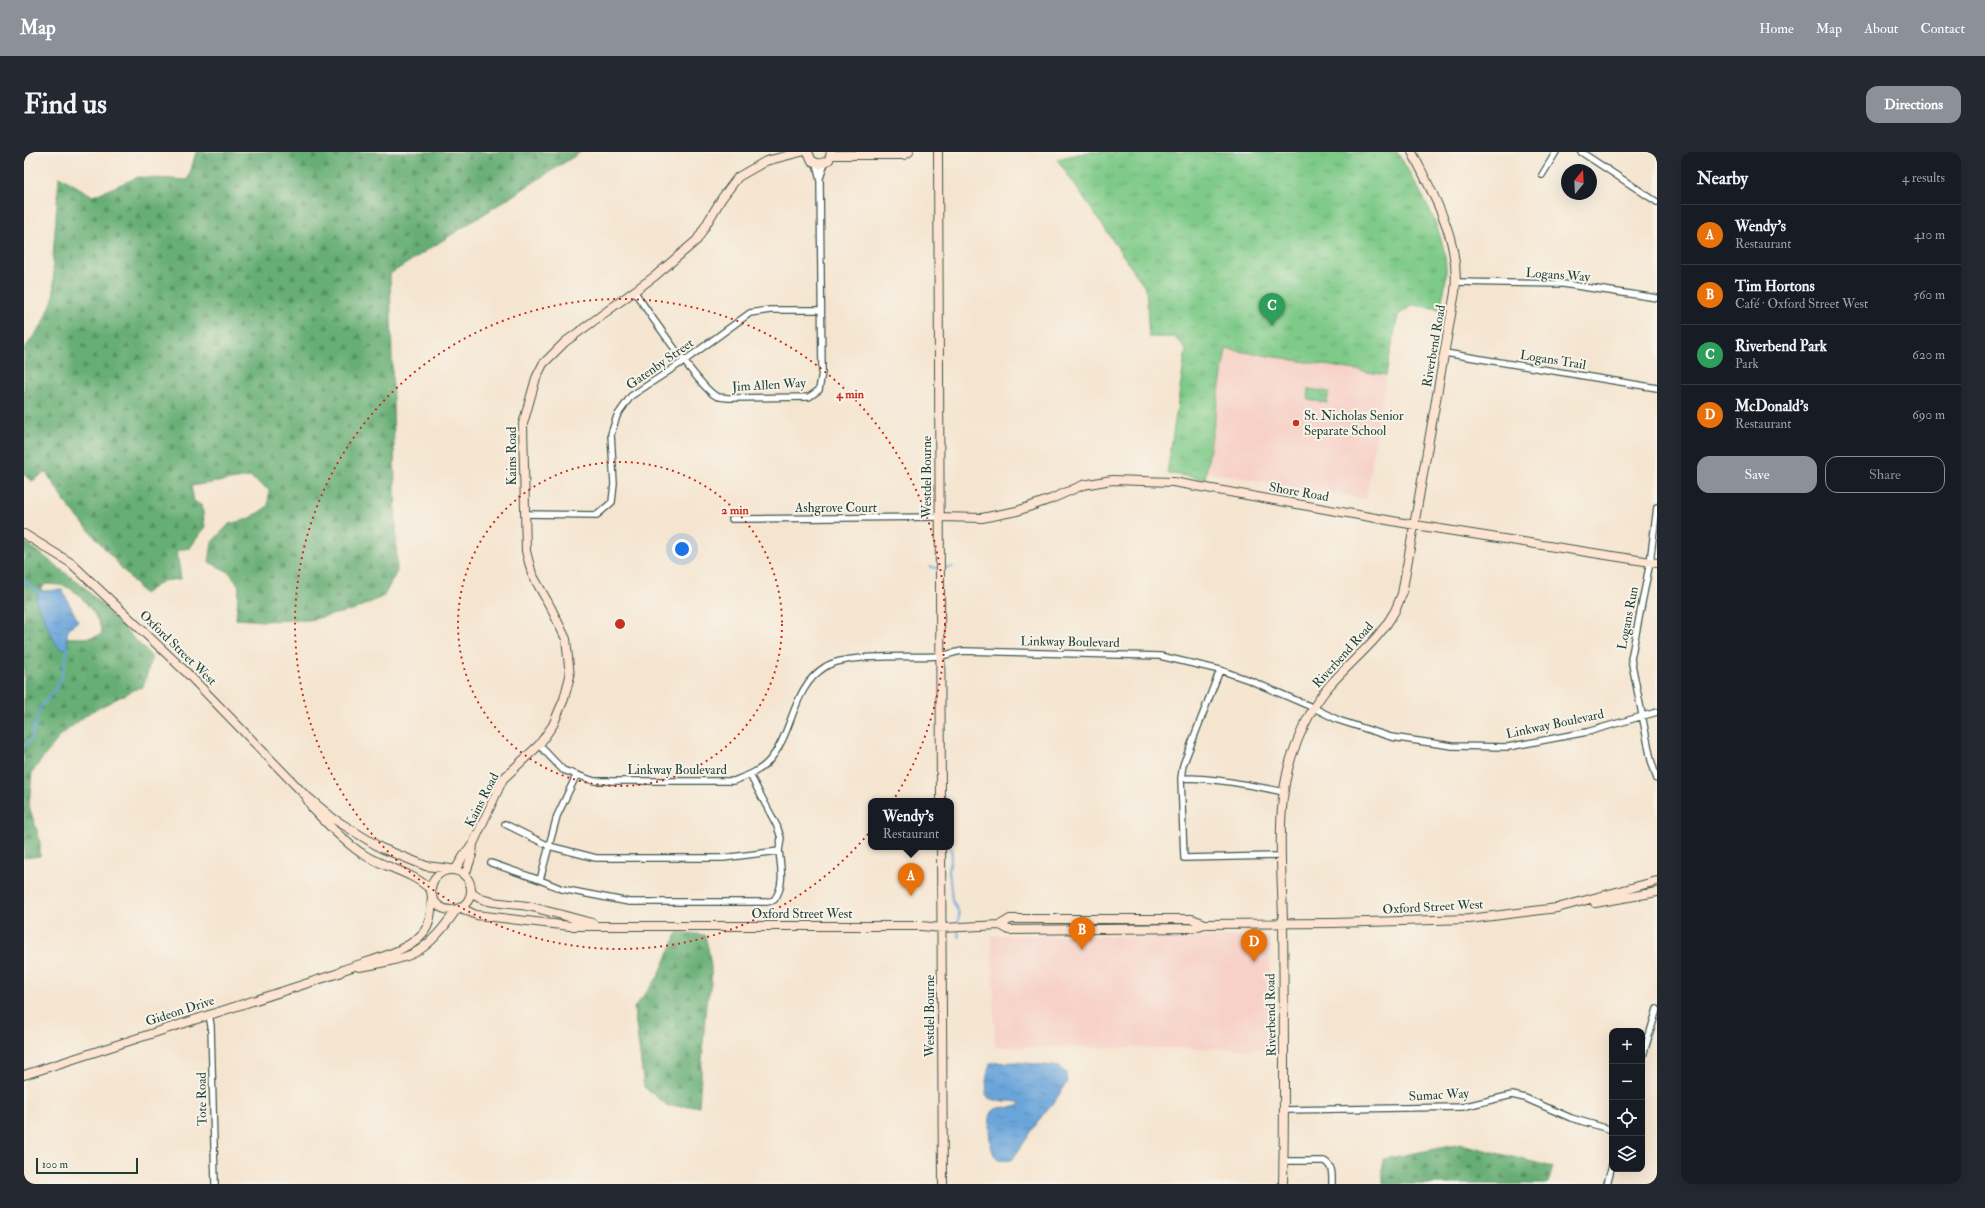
<!DOCTYPE html>
<meta charset="utf-8">
<style>
body{margin:0;font-family:"IM FELL Double Pica",serif;background:#242831;color:#f1f3f6}
.controls{position:absolute;right:12px;bottom:12px;display:grid;overflow:hidden;border-radius:8px;box-shadow:0 4px 16px #0002}
.controls button{width:36px;height:36px;display:grid;place-items:center;padding:0;border:0;border-bottom:1px solid #363941;background:#171b24;color:#f1f3f6;font:20px sans-serif}
.compass{position:absolute;left:1537px;top:12px;width:36px;height:36px;border-radius:50%;background:#171b24;box-shadow:0 4px 16px #0002;rotate:18deg}
.scale{position:absolute;left:12px;bottom:10px;width:102px;box-sizing:border-box;padding-left:4px;border:2px solid #1f3d34;border-top:0;font-size:11px;line-height:14px;white-space:nowrap;color:#1f3d34;-webkit-text-stroke:3px #f7f3e8;paint-order:stroke}
.you{position:absolute;left:658px;top:397px;width:14px;height:14px;margin:-10px;border:3px solid #fff;border-radius:50%;background:#1a73e8;box-shadow:0 0 0 6px #1a73e833}
.badge{display:grid;place-items:center;width:26px;height:26px;border-radius:50%;background:#8c9099;color:#fff;font-size:13px;font-weight:700}
.pin{position:absolute;translate:-50% -33px;filter:drop-shadow(0 1px 2px #0008)}
.pin::after{content:'';position:absolute;top:21px;width:14px;height:12px;background:inherit;clip-path:polygon(0 0,100% 0,50% 100%)}
.popup{position:absolute;left:844px;top:646px;width:86px;height:52px;box-sizing:border-box;display:grid;place-content:center;border-radius:8px;background:#171b24;filter:drop-shadow(0 1px 3px #0005);font-size:13px;white-space:nowrap;color:#9ea1a6}
.popup b{font-size:15px;color:#f1f3f6}
.popup::after{content:'';position:absolute;left:50%;top:100%;margin-left:-8px;border:8px solid transparent;border-top-color:#171b24}
.list{margin:0;padding:0;list-style:none}
h2{display:flex;justify-content:space-between;align-items:center;height:52px;margin:0;padding:0 16px;font-size:17px}
h2 small{font-size:13px;font-weight:400;color:#9ea1a6}
.list li{display:grid;grid-template-columns:26px 1fr auto;gap:12px;align-items:center;box-sizing:border-box;height:60px;padding:0 16px;border-top:1px solid #363941}
.list b{display:block;font-size:15px;white-space:nowrap}
.list p{margin:0;font-size:13px;white-space:nowrap;color:#9ea1a6}
.list em{font-size:13px;font-style:normal;color:#9ea1a6}
.actions{display:flex;gap:8px;padding:12px 16px}
.actions a{flex:1;padding:9px 0;border:1px solid #8c9099;border-radius:12px;text-align:center;font-size:14px;color:#8c9099}
.actions .main{background:#8c9099;color:#fff}
.icon{flex:none;width:22px;height:22px;fill:none;stroke:currentColor;stroke-width:2;stroke-linecap:round;stroke-linejoin:round}
.map{position:relative;flex:none;width:1633px;height:1032px;overflow:hidden;border-radius:12px}
header{display:flex;align-items:center;gap:24px;box-sizing:border-box;height:56px;padding:0 20px;background:#8c9099;color:#fff}
header strong{font-size:19px}
nav{display:flex;gap:22px;margin-inline-start:auto;font-size:14px}
.intro{display:flex;align-items:center;justify-content:space-between;box-sizing:border-box;height:96px;padding:0 24px}
h1{margin:0;font-size:28px}
.button{padding:10px 18px;border-radius:12px;background:#8c9099;color:#fff;font-size:14px;font-weight:700}
main{display:flex;gap:24px;padding:0 24px}
aside{flex:1;background:#171b24;border-radius:12px;box-shadow:0 4px 16px #0002}
.map>svg:first-child{display:block}
.built{fill:#f7d1c7}
.forest{fill:url(#forest-firs);stroke:#427654;fill-rule:evenodd}
.park{fill:url(#park-tufts);stroke:#4e845e}
.water{fill:url(#water-ripples);stroke:#447187}
.lines{fill:none;stroke-linecap:round;stroke-linejoin:round}
.stream{stroke:#6aa5da;stroke-width:2}
.street-casing{stroke:#3f564b;stroke-width:8}
.secondary-casing{stroke:#3f564b;stroke-width:10}
.street{stroke:#fff;stroke-width:5.5}
.secondary{stroke:#fde4d1;stroke-width:8}
.ring{fill:none;stroke:#c8321e;stroke-width:2;stroke-dasharray:2 4}
.poi-dot{fill:#c8321e;stroke:#f7f3e8;stroke-width:1.5}
.labels{text-anchor:middle;dominant-baseline:central;stroke-width:4;stroke-linejoin:round;paint-order:stroke}
.street-label{font-size:13px;fill:#1f3d34;stroke:#f7f3e8}
.poi-label{font-size:13px;fill:#1f3d34;stroke:#f7f3e8;text-anchor:start}
.centre{fill:#c8321e;stroke:#f7f3e8;stroke-width:2}
.ring-label{font-size:12px;text-anchor:middle;font-weight:bold;fill:#c8321e;stroke:#f7f3e8;stroke-width:4;stroke-linejoin:round;paint-order:stroke}
</style>
<header>
<strong>Map</strong>
<nav><a>Home</a><a>Map</a><a>About</a><a>Contact</a></nav>
</header>
<div class="intro"><h1>Find us</h1><a class="button">Directions</a></div>
<main>
<div class="map">
<svg width="1633" height="1032" viewBox="0 0 1633 1032">
<defs>
<pattern id="forest-firs" width="22" height="20" patternUnits="userSpaceOnUse"><rect width="22" height="20" fill="#66ae74"/><path d="M5 1l3.5 6h-7zM16 11l3.5 6h-7z" fill="#538f60"/></pattern>
<pattern id="park-tufts" width="24" height="20" patternUnits="userSpaceOnUse"><rect width="24" height="20" fill="#7eca88"/><path d="M3 7l-1-3M5 7V3M7 7l1-3M15 17l-1-3M17 17v-4M19 17l1-3" fill="none" stroke="#67a570"/></pattern>
<pattern id="water-ripples" width="26" height="14" patternUnits="userSpaceOnUse"><rect width="26" height="14" fill="#6aa5da"/><path d="M2 4q2-2 4 0t4 0M15 11q2-2 4 0t4 0" fill="none" stroke="#5788b2"/></pattern>
</defs>
<rect width="100%" height="100%" fill="#f7f3e8"/>
<filter id="ink" filterUnits="userSpaceOnUse"><feTurbulence type="fractalNoise" baseFrequency=".025" numOctaves="2"/><feDisplacementMap in="SourceGraphic" scale="8" xChannelSelector="R" yChannelSelector="G"/><feConvolveMatrix kernelMatrix="1 2 1 2 8 2 1 2 1" color-interpolation-filters="sRGB"/></filter>
<filter id="wash" filterUnits="userSpaceOnUse"><feTurbulence type="fractalNoise" baseFrequency=".012" numOctaves="4" result="noise"/><feDisplacementMap in="SourceGraphic" scale="16" xChannelSelector="R" yChannelSelector="G"/><feGaussianBlur stdDeviation="0.9" result="paint"/><feColorMatrix in="noise" values="0 0 0 0 0 0 0 0 0 0 0 0 0 0 0 0 0 1.4 0 .05"/><feComposite in="paint" operator="in"/></filter>
<g filter="url(#wash)">
<rect width="100%" height="100%" fill="#f5e5d0"/>
<path class="built" d="M1202,196L1362,223L1342,347L1182,320Z
M968,783L1246,785L1245,897L971,895Z"/>
<path class="forest" d="M172,0H557L366,122L373,419L360,444L330,458L285,468L238,469L212,467L215,434L205,420L185,410L188,390L205,372L225,367L244,354L245,338L226,325L167,334L170,349L178,354L181,375L166,396L153,398L157,427L139,429L120,442L44,354L22,320L8,329L0,323V197L20,170L30,144L29,105L35,24L69,44L114,25L164,28Z
M0,389L61,436L128,505L119,535L114,536L65,561L37,583L8,620L5,654L16,688V704L0,706ZM21,432C27,433 36,432 43,435C57,441 77,467 78,482C64,488 51,485 36,486C24,477 18,462 12,447Z
M654,780L681,783C686,805 692,828 682,850L675,954H644L620,935L610,856L634,825Z
M1437,992L1529,1015L1524,1032H1359V1007Z"/>
<path class="park" d="M1064,0H1373C1394,36 1424,80 1422,124C1422,134 1418,146 1416,157L1389,153L1374,163L1362,223L1202,197L1181,327L1143,321L1162,198L1151,185H1125L1122,137L1033,7Z
M1285,237L1305,240L1303,251L1284,248Z"/>
<path class="water" d="M38,438L54,469L45,476L43,482L44,496L38,497L32,492L12,449L15,439Z
M993,910L1036,915L1042,921L1043,930L1029,952L1018,964L988,1008C983,1008 977,1010 973,1007C965,1000 962,965 969,959C977,951 991,960 997,951C986,947 972,952 962,944L963,923L966,911Z"/>
<g class="lines">
<path class="stream" d="M906,415L914,416
M918,416L929,415
M0,428L15,441
M0,594L7,587L16,555L31,538L37,527L44,496
M926,695L928,702L925,718L928,748L935,761L934,774
M934,778L935,785"/>
</g>
</g>
<g filter="url(#ink)">
<g class="lines">
<defs>
<path id="street" d="M1557,0L1633,50
M1518,23L1532,0
M796,26L801,11
M1432,130L1539,132L1633,146
M610,139C622,157 677,237 692,244C695,246 701,245 704,246L785,245L795,238L798,220L796,29L792,11
M1421,201L1633,236
M1633,355L1626,410L1607,507L1627,608L1633,627
M500,362L573,363L588,350L590,332L587,282L593,264L607,244L660,209L726,161L746,158H796
M708,367L916,365
M515,593L539,618L570,629H710C722,624 736,619 744,610C770,582 767,536 801,515C822,501 887,506 915,504C923,503 931,500 939,499L1136,504L1196,518L1225,528L1290,556L1314,568L1367,585L1428,594L1484,595L1563,580L1633,560
M726,623L753,674L757,686L755,699
M1157,626L1159,613L1196,518
M481,672L525,694L533,664L552,624
M1257,704L1160,706L1157,626C1192,626 1226,633 1260,640
M467,711L516,728L525,694L572,706H699L755,699C757,716 761,734 750,748L743,750H605L538,737L516,728
M185,862L187,874L191,1032
M1618,907L1633,857
M1260,958L1438,955L1488,943L1501,946L1547,966L1588,978
M1260,1009H1300C1309,1014 1308,1022 1308,1032
M1583,1032L1588,1013"/>
<path id="secondary" d="M784,0L788,9L796,12L805,8L807,0
M914,0L917,649
M807,3H880L885,0
M916,365L958,366L993,359L1027,347L1059,333L1088,328L1149,330L1391,373L1633,411
M0,382L47,411L162,520L279,641L310,667L357,696L402,714L427,717
M283,647L289,657C304,672 323,693 342,704C363,716 390,721 407,738
M917,695L919,1032
M407 738a20 20 0 1 1 40 0a20 20 0 1 1-40 0Z
M431,718L442,700L449,692
M441,723L448,703L449,692L479,627L515,593L529,573L540,547L546,524L542,487L527,456L508,422L502,399L499,272L512,226L519,212L541,190L631,124L673,88L698,46L714,25L742,9L777,0
M448,741C462,754 489,750 508,755C528,760 547,766 568,771
M1571,751L1633,740
M437,756L452,763L546,774H897L918,776L976,773L986,767H1168L1181,772
M976,773L985,778L1168,776L1181,772L1309,771L1445,767L1533,756L1633,729
M335,815C350,813 380,807 392,800C408,791 422,773 432,758
M0,923L315,821L319,818C343,809 391,799 403,775C408,766 407,754 408,744
M1259,1032C1261,945 1260,858 1259,770C1258,715 1250,648 1271,595C1279,574 1291,550 1306,533C1327,509 1354,489 1369,462C1373,456 1375,448 1378,442L1431,140C1437,89 1410,44 1388,0"/>
</defs>
<use href="#street" class="street-casing"/>
<use href="#secondary" class="secondary-casing"/>
<use href="#street" class="street"/>
<use href="#secondary" class="secondary"/>
</g>
</g>
<g class="ring">
<circle cx="596" cy="472" r="162"/>
<circle cx="596" cy="472" r="325"/>
</g>
<circle class="poi-dot" cx="1272" cy="271" r="4"/>
<g class="labels">
<g class="street-label">
<text transform="translate(1534 123) rotate(4)">Logans Way</text>
<text transform="translate(1410 194) rotate(-80)">Riverbend Road</text>
<text transform="translate(1529 208) rotate(9)">Logans Trail</text>
<text transform="translate(636 212) rotate(-35)">Gatenby Street</text>
<text transform="translate(745 233) rotate(-3)">Jim Allen Way</text>
<text transform="translate(488 304) rotate(-90)">Kains Road</text>
<text transform="translate(903 325) rotate(-90)">Westdel Bourne</text>
<text transform="translate(1275 340) rotate(10)">Shore Road</text>
<text x="812" y="356">Ashgrove Court</text>
<text transform="translate(1604 466) rotate(-79)">Logans Run</text>
<text transform="translate(1046 490) rotate(1)">Linkway Boulevard</text>
<text transform="translate(154 496) rotate(44)">Oxford Street West</text>
<text transform="translate(1319 503) rotate(-48)">Riverbend Road</text>
<text transform="translate(1531 572) rotate(-12)">Linkway Boulevard</text>
<text x="653" y="618">Linkway Boulevard</text>
<text transform="translate(458 648) rotate(-63)">Kains Road</text>
<text transform="translate(1409 755) rotate(-3)">Oxford Street West</text>
<text x="778" y="762">Oxford Street West</text>
<text transform="translate(156 859) rotate(-18)">Gideon Drive</text>
<text transform="translate(1247 863) rotate(-91)">Riverbend Road</text>
<text transform="translate(906 864) rotate(-90)">Westdel Bourne</text>
<text transform="translate(1415 943) rotate(-3)">Sumac Way</text>
<text transform="translate(178 947) rotate(-91)">Tote Road</text>
</g>
<g class="poi-label">
<text x="1280" y="264">St. Nicholas Senior<tspan x="1280" dy="15">Separate School</tspan></text>
</g>
</g>
<circle cx="596" cy="472" r="6" class="centre"/>
<g class="ring-label">
<text x="826" y="246">4 min</text>
<text x="711" y="362">2 min</text>
</g>
</svg>
<div class="controls">
<button>+</button>
<button>−</button>
<button><svg class="icon" aria-label="locate" viewBox="0 0 24 24"><circle cx="12" cy="12" r="6"/><path d="M12 2v4M12 18v4M2 12h4M18 12h4"/></svg></button>
<button><svg class="icon" aria-label="layers" viewBox="0 0 24 24"><path d="M12 4l9 5-9 5-9-5zM3 14l9 5 9-5"/></svg></button>
</div>
<svg class="compass" viewBox="-18 -18 36 36"><path d="M0-13l5 13h-10z" fill="#e53935"/><path d="M0 13l5-13h-10z" fill="#9ea1a6"/></svg>
<div class="scale">100 m</div>
<div class="you"></div>
<div class="pin badge" style="left:887px;top:744px;background:#e8710a">A</div>
<div class="popup"><b>Wendy's</b>Restaurant</div>
<div class="pin badge" style="left:1058px;top:798px;background:#e8710a">B</div>
<div class="pin badge" style="left:1248px;top:174px;background:#2e9e5b">C</div>
<div class="pin badge" style="left:1230px;top:810px;background:#e8710a">D</div>
</div>
<aside>
<h2>Nearby<small>4 results</small></h2>
<ul class="list">
<li><span class="badge" style="background:#e8710a">A</span><div><b>Wendy's</b><p>Restaurant</p></div><em>410 m</em></li>
<li><span class="badge" style="background:#e8710a">B</span><div><b>Tim Hortons</b><p>Café · Oxford Street West</p></div><em>560 m</em></li>
<li><span class="badge" style="background:#2e9e5b">C</span><div><b>Riverbend Park</b><p>Park</p></div><em>620 m</em></li>
<li><span class="badge" style="background:#e8710a">D</span><div><b>McDonald's</b><p>Restaurant</p></div><em>690 m</em></li>
</ul>
<div class="actions"><a class="main">Save</a><a>Share</a></div>
</aside>
</main>
